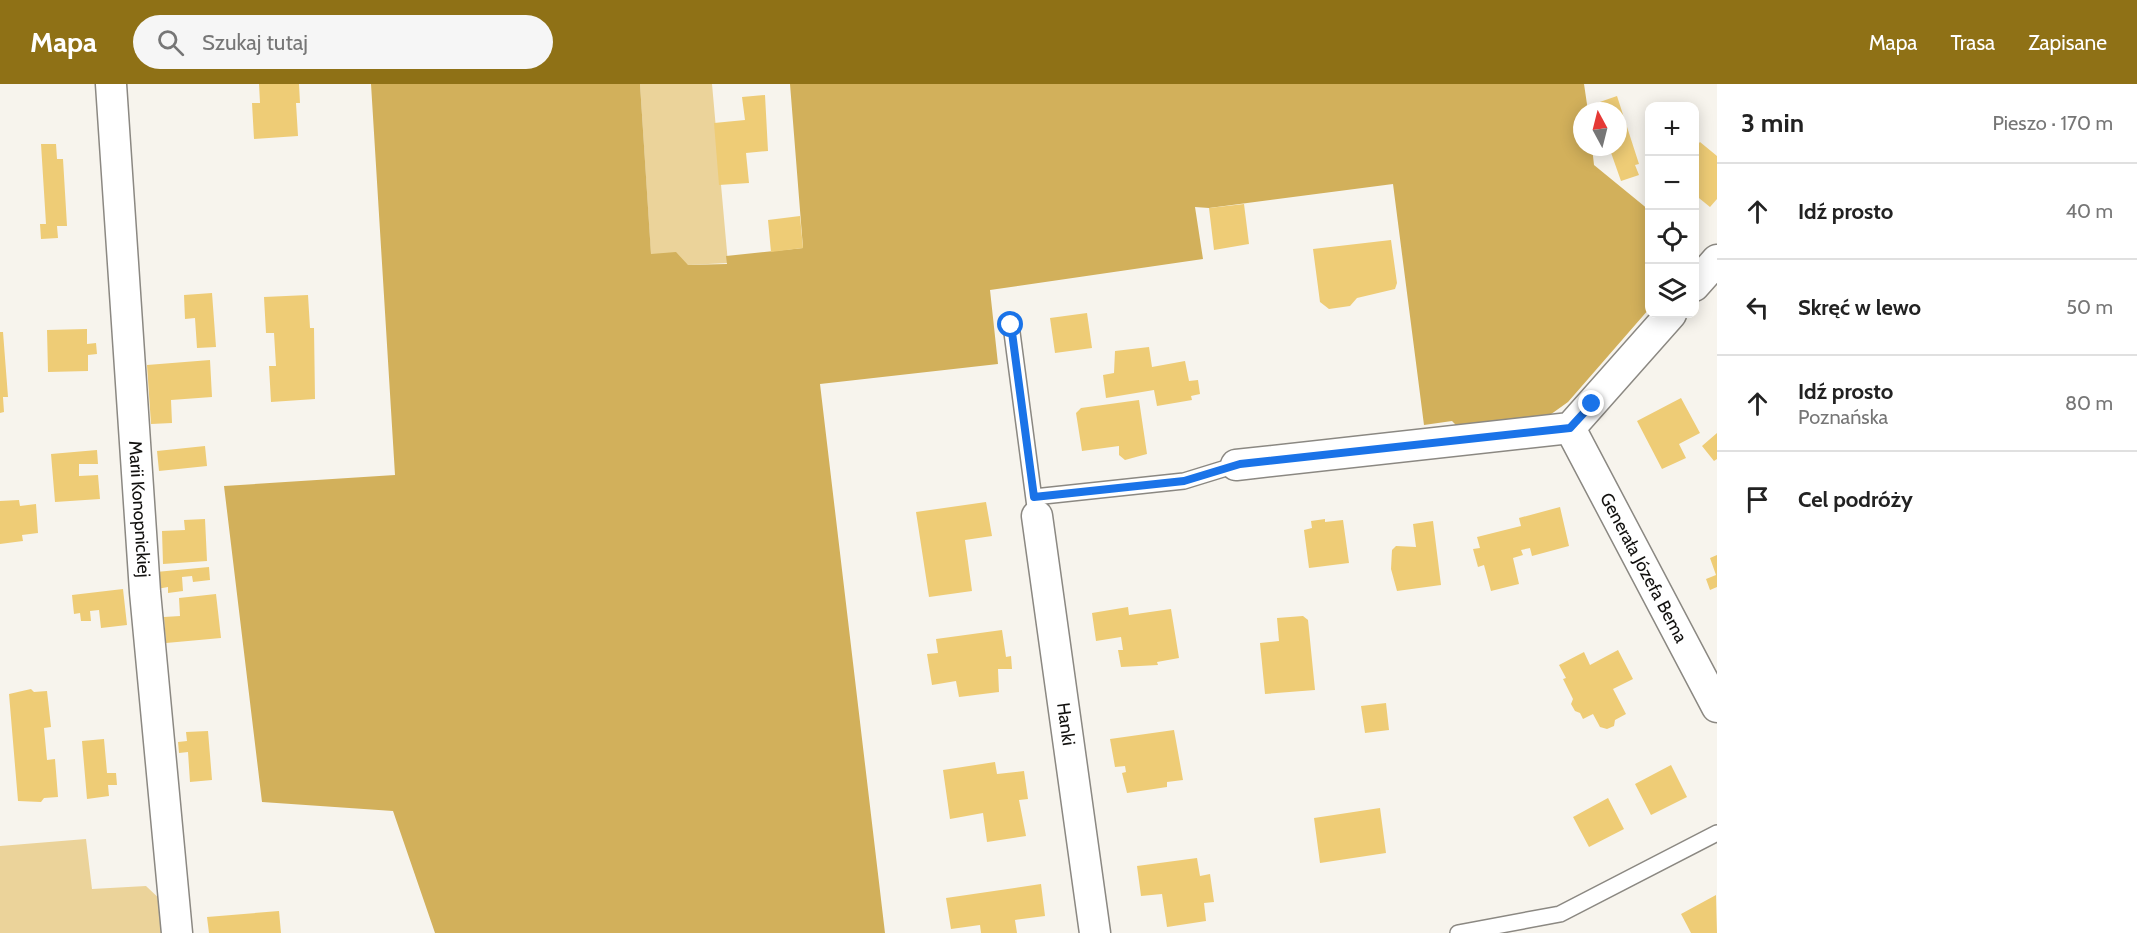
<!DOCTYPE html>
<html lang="pl">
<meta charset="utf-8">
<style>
body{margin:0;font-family:Cabin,sans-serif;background:#f6f6f6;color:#222}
.controls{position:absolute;right:18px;top:18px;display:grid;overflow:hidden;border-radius:12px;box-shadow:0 3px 15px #0003}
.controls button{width:54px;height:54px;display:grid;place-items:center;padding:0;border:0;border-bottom:2px solid #e0e0e0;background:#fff;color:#222;font:30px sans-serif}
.compass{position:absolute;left:1573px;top:18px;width:54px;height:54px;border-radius:50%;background:#fff;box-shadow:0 3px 15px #0003;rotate:353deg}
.stop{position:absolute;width:18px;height:18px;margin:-14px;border:4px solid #1a73e8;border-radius:50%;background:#fff}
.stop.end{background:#1a73e8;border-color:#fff;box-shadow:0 2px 6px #0008}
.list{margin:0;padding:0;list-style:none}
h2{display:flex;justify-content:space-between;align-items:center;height:78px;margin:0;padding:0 24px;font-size:26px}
h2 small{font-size:20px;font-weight:400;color:#767676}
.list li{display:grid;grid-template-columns:39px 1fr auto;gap:18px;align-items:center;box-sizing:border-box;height:96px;padding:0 24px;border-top:2px solid #e0e0e0}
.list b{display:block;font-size:22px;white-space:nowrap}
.list p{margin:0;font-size:20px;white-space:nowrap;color:#767676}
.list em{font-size:20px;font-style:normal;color:#767676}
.icon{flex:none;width:33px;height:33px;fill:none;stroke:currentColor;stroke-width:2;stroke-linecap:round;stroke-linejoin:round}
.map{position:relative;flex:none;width:1717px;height:849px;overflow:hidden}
header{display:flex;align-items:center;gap:36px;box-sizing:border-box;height:84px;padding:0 30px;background:#8f7116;color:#fff}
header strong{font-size:28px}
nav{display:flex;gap:33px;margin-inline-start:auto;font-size:21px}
.search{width:420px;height:54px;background:#f6f6f6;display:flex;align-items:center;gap:15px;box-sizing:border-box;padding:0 21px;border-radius:33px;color:#767676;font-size:22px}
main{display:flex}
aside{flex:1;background:#fff}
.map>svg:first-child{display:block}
.green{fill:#ebd39a}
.forest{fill:#d2b05b}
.building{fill:#eecc76}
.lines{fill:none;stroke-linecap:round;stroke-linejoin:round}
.service-casing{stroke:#8b8882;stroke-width:18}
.minor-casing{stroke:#8b8882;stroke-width:33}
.service{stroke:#fff;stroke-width:15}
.minor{stroke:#fff;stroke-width:30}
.route{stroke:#1a73e8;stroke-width:8}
.labels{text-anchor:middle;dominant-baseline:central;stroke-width:4.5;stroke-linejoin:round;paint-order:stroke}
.street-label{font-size:18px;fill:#12110f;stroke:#fff}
</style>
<header>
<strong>Mapa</strong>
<div class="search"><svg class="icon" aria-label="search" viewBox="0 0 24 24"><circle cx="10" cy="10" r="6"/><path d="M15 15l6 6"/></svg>Szukaj tutaj</div>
<nav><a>Mapa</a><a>Trasa</a><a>Zapisane</a></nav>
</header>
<main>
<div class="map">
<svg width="1717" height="849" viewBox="0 0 1717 849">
<rect width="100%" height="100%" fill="#f7f4ed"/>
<path class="green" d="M640,0H712L728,179L688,181L651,171Z
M86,755L92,805L146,802L163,818L167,849H0V762Z"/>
<path class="forest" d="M371,0H640L651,170L676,168L688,181L727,180L726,172L803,164L790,0H1584L1588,27H1582V63H1592L1594,81L1649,126V225L1568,318L1547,333L1457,342L1452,337L1424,341L1393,100L1209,124L1195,123L1203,175L990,206L998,280L820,300L885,849H435L393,727L262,718L224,402L395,391Z"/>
<path class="building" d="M259,0H299L300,19H296L298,52L254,55L252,19H260Z
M765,11L768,67L746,69L749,99L719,101L714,39L745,36L742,13Z
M1617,12L1639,80L1635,81L1639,91L1621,97L1609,63H1618V27H1596L1594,20Z
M1700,58L1717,72V115L1710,123L1694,110V64Z
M41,60H56L57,75H63L67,142H57L58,154L41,155L40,140H46Z
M1244,120L1249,160L1214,166L1209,124Z
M800,132L803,164L771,168L768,136Z
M1391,156L1397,199L1395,205L1357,214L1350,222L1329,225L1320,218L1313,165Z
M212,209L216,263L197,264L195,234L185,235L184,211Z
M308,211L310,244H314L315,315L271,318L269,282H276L274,249H266L264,213Z
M1087,229L1092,264L1055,269L1050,234Z
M87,245V260L96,259L97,270L88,271V287L48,288L47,246Z
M0,248H3L8,313H3L4,328L0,329Z
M1149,263L1152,283L1185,277L1189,297L1198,296L1200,310L1191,312L1192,316L1157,322L1154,306L1106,314L1103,291L1114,289L1115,267Z
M210,276L212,313L171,316L172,339L151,340L147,281Z
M1681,314L1700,349L1679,360L1686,374L1662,385L1637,337Z
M1139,316L1147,370L1125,376L1119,371V362L1082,367L1076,329L1081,324Z
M1717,349V375L1714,377L1702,362Z
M205,362L207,382L159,387L157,367Z
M97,366L98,380H79V392L98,391L100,415L55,418L51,370Z
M19,416L20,422L36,420L38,449L22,451L23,457L0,460V417Z
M986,418L992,452L965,456L972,507L929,513L916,428Z
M1560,423L1569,462L1532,472L1530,464L1521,466L1523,471L1513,474L1519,500L1491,507L1484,481L1478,483L1473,465L1480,464L1477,453L1521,442L1519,434Z
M205,435L207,477L163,480L162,447L185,446L184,436Z
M1325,435V438L1343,436L1349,479L1309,484L1304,446L1312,444L1311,437Z
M1433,437L1441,501L1397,507L1391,485L1392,466L1396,462L1416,463L1413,440Z
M1717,471V503L1710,506L1706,495L1716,491L1710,474Z
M209,483L210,496L193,498L192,492L182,493L183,507L168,509V503L157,505L156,488Z
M123,505L127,541L101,544L99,526L90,527L91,537H81L80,529L74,530L72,511Z
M216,510L221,554L166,559L164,533L180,532L179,514Z
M1128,523L1129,531L1171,525L1179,574L1157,578L1158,581L1121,583L1118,566H1123L1121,553L1096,557L1092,529Z
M1303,532L1308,536L1315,606L1265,610L1260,559L1279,557L1277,534Z
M1002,546L1006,573L1011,572L1012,585H998L999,608L959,613L956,597L932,601L927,570L938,569L936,555Z
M1618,566L1633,595L1613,605L1626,630L1615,636L1614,642L1607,645L1600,643L1593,630L1583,635L1580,629L1575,627L1571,620L1573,615L1563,595L1566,594L1559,581L1584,568L1590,581Z
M31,605L34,608L47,607L51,643L44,644L47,676L55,675L58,713L44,714L41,718L18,717L9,610Z
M1386,619L1389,646L1365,649L1361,622Z
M1174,646L1183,696L1167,698V703L1127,709L1122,689L1126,688L1125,682L1115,683L1110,655Z
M208,647L212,696L190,698L188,668L179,669L178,658L187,657L186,648Z
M104,655L107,689H116L117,701H108L109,712L87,715L82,657Z
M995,678L997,690L1024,687L1028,715L1019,716L1026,752L987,758L983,729L950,735L943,686Z
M1671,681L1687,713L1651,731L1635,700Z
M1608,714L1624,745L1589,763L1573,733Z
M1380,724L1386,769L1320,779L1314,734Z
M1197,774L1200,792L1210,790L1214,818L1204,819L1206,837L1167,843L1162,810L1141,812L1137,782Z
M1041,800L1045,832L1015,836L1017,849H981L980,841L951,845L946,814Z
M1716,811L1717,849H1691L1681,830Z
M279,827L281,849H209L207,833Z"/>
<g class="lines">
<defs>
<path id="service" d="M1011,241L1035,423
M1034,413L1184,397L1236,381
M1458,849L1560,830L1717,749"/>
<g id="minor">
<path id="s1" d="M111,0L145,508L177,849"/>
<path d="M1694,202L1717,176"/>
<path id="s2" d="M1570,344L1717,623"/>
<path d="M1236,381L1570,344L1671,230"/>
<path id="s3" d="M1037,432L1095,849"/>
</g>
</defs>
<use href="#service" class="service-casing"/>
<use href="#minor" class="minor-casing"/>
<use href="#service" class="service"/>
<use href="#minor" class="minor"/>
</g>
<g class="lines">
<path class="route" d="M1011,241L1034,413L1184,397L1240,380L1570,344L1592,320"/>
</g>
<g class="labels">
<g class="street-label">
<text stroke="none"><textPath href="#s1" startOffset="426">Marii Konopnickiej</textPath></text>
<text stroke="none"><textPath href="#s2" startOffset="158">Generała Józefa Bema</textPath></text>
<text stroke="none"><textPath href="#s3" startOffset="210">Hanki</textPath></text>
</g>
</g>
</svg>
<div class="controls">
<button>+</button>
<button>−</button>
<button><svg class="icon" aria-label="locate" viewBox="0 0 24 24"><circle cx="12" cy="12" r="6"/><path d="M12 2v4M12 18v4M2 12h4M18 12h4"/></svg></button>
<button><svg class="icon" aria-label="layers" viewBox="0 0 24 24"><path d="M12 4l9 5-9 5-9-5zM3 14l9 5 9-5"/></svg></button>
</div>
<svg class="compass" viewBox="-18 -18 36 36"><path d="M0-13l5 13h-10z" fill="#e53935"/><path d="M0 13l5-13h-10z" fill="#767676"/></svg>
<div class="stop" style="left:1011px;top:241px"></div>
<div class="stop end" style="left:1592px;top:320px"></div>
</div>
<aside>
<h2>3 min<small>Pieszo · 170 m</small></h2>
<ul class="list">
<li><svg class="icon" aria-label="ahead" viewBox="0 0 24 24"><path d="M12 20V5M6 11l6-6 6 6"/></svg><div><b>Idź prosto</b></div><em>40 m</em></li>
<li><svg class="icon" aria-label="left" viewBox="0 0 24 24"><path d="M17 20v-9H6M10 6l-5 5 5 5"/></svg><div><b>Skręć w lewo</b></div><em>50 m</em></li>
<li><svg class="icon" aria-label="ahead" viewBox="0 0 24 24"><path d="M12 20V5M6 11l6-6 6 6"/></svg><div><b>Idź prosto</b><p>Poznańska</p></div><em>80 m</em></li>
<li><svg class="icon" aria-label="arrive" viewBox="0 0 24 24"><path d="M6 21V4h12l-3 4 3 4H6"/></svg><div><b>Cel podróży</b></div></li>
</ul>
</aside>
</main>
